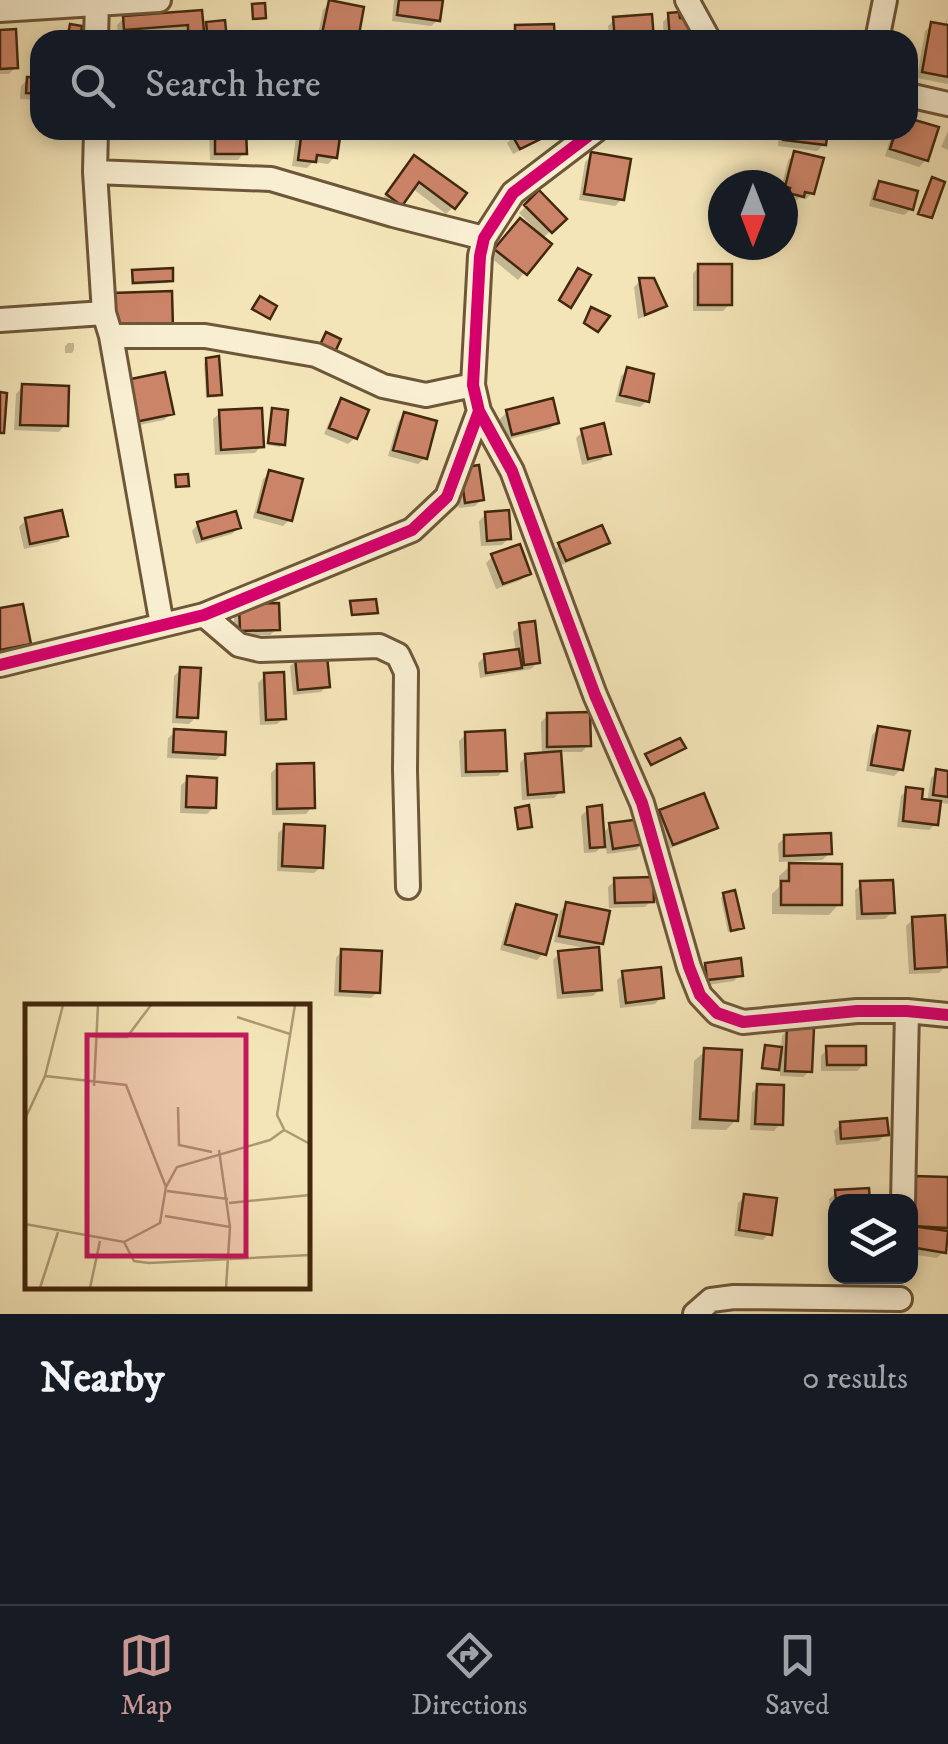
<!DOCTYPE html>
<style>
body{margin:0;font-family:"IM FELL DW Pica",serif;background:#20242c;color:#f1f3f6}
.controls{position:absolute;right:30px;bottom:30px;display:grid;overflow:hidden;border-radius:20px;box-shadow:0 5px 15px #0003}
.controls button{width:90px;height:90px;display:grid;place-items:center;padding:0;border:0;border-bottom:2px solid #363941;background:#171b24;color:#f1f3f6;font:50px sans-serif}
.compass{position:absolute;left:708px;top:170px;width:90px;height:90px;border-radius:50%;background:#171b24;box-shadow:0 5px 15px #0003;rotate:180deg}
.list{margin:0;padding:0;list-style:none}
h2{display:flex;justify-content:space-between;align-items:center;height:130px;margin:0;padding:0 40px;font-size:42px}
h2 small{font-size:32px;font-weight:400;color:#9ea1a6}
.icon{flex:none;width:55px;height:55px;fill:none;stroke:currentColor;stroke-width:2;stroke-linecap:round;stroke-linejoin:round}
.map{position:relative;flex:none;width:948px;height:1314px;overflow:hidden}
.search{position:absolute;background:#171b24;box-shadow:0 5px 15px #0003;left:30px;right:30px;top:30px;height:110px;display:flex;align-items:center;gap:25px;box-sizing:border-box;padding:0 35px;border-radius:30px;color:#9ea1a6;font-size:38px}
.sheet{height:290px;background:#171b24}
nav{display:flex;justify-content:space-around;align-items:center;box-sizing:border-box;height:140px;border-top:2px solid #363941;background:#171b24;font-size:28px;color:#9ea1a6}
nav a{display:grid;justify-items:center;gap:5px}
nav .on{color:#c59692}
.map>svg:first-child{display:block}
.shadow{fill:#0003}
.building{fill:#cc8469;stroke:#42280e;stroke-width:2.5}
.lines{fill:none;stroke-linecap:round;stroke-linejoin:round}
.minor-casing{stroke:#6e5738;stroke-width:28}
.minor{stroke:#f8eed1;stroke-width:22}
.cycleway-casing{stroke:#f8eed1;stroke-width:19}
.cycleway{stroke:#d6006c;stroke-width:12}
.inset-road{fill:none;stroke:#ad9974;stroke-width:2.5}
.view{fill:#c2185b;fill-opacity:0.15;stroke:#c2185b;stroke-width:5}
.inset-edge{fill:none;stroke:#42280e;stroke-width:5}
</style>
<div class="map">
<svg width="948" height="1314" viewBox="0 0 948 1314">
<rect width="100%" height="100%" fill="#f4e5b8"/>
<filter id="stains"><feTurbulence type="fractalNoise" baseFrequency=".002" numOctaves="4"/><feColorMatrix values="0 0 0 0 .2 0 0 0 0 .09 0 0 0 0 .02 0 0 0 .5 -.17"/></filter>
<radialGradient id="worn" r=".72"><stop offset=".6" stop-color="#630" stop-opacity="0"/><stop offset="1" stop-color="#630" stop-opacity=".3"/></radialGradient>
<path class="shadow" d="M394,0H440L438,20L431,26L392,21Z
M330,3L361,9L355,40H317L323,10Z
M200,13L201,31L207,24L224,40H151L182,37V30L118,35L117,25L124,18Z
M669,15L688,40H664L663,22Z
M615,19L651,40H609L608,26Z
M947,19L948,84L917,78L925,31L932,25L945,27Z
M0,32L16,67L9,74H0Z
M28,79L40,80V100L20,99L21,86Z
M908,121L926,160L919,167L885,156L893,130H908Z
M209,130H244V153L238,160H210Z
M297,130H338L335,157L328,164L313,162L307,168L292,166Z
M528,130L554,131L547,137L513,154L507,143L514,137Z
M779,130H825L824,144L817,151L778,146Z
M948,131V150L941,147Z
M795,154L812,193L806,199L799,198L795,202L783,199L785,194L782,185L788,160Z
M592,155L622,199L615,206L579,200L585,162Z
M408,164L453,207L446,214L412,188L393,211L381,201Z
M880,183L911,209L904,215L869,206L873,190Z
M539,194L563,219L542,239L549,245L518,280L490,257L514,228L533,232L535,229L519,213Z
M699,267L730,304L723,311H693V273Z
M133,272L171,280L168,283L131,285V275Z
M640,281L664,305L657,312L638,319L634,287Z
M68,343H74V350L72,353H65V346Z
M207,360L220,394L217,397L206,398L204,363Z
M628,370L647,401L640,407L615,402L621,376Z
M22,387L65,425L59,432L14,430L16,394Z
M121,389L171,413L164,420L129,427Z
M342,401L355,438L348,444L324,434L335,408Z
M273,411L282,444L280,447L267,445L271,413Z
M507,412L556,423L550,429L506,440L500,419Z
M220,413L261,446L255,453L215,455L213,419Z
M404,415L425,458L418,464L388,456L398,422Z
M583,431L608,453L601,460L582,465L576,438Z
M270,473L290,519L283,526L253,518L263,479Z
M455,477L482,499L475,506L459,508Z
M486,514L509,538L502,545L481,546L479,521Z
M26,520L65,536L58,542L24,549L19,527Z
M198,524L238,528L232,534L196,544L192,531Z
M607,542L600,549L559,566L553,552L559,545Z
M493,556L528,574L521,580L496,589L486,563Z
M240,606L277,629L270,635L234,636V613Z
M0,611L28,643L22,650L0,654Z
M520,626L538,662L531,669L480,678L478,663L485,656L516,652L513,632Z
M297,660L327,686L321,692L293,695L290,666Z
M181,669L196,717L189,724L172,723L174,676Z
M265,676L284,718L277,724L260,725L258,683Z
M548,715L588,745L582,752H558L561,791L554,798L522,800L520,763L526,756L542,755L541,722Z
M879,728L901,769L894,776L866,771L872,735Z
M175,732L223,754L216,760L167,758L168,738Z
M466,734L504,770L498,776L461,777L459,741Z
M278,766L312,807L306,814L272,815L271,773Z
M937,772L948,773V804L938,802L936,824L929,830L897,827L901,796L907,790L919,802H927L931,778Z
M188,779L214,807L207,814L180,813L181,785Z
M588,809L602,834L610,826L643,843L636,850L607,854L605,843L596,852L584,853L581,816Z
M661,812L715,827L709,833L666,850L654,819Z
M285,827L321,867L314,873L277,871L278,833Z
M785,837L829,854L822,860L779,862L778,844Z
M790,866L839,904L829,915L772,914V894L779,887V876Z
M615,881L651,901L645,907L609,908L608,887Z
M862,884L892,912L885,919L856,920L855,890Z
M724,895L741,928L738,930L728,932L721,898Z
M567,905L601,943L596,948L600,989L593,996L557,999L553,960L560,953L590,949L554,942L560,911Z
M517,907L544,953L537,960L500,950L510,913Z
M913,919L946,966L939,973L909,974L906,926Z
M342,951L378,992L371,998L334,996L336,958Z
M706,965L740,975L734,981L701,986L699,972Z
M624,974L662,997L655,1004L620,1008L617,980Z
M788,1029L810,1071L803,1077L780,1076V1065L774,1071L761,1070L763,1050L766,1047L781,1049L782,1036Z
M827,1049L864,1064L857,1071H821V1056Z
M705,1051L736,1120L726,1130L691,1129L694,1061Z
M758,1086L780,1124L774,1131L750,1130L752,1093Z
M841,1124L886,1134L879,1141L836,1145L834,1131Z
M948,1180V1237H946L943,1252L937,1258L910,1254V1202Z
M836,1193L867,1202H836V1244H833L829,1199Z
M745,1196L769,1233L763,1240L734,1236L738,1203Z"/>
<path class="building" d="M329,0L364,7L358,40L322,34Z
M399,0H443L440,21L397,15Z
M265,3L266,18L253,19L252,4Z
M202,10L204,31L188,32V25L124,30L123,16Z
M679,12L680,18H689L691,40H670L668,13Z
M652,14L654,40H615L613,17Z
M225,20L227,40H208L206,22Z
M931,22L948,25V77L922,72Z
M70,24L82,26L80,40H67Z
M554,24L555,40H515V25Z
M16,29L18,68L0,69V30Z
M203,33V40H151V37Z
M27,77H40V94L26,93Z
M908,118L939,127L928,161L890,149L896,130H908Z
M215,130H246L247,154H215Z
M302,130H341L337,158L317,155L316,162L298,160Z
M522,130H556L557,131L520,149L512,135Z
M784,130H828L826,145L783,140Z
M794,151L824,158L814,194L805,192L804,197L788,193L790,188L785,187Z
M591,152L631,159L624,200L584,194Z
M414,155L467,193L455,209L419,182L402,206L386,194Z
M932,177L945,182L932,218L918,214Z
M879,181L918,191L913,210L874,199Z
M539,190L567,219L552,233L524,205Z
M520,218L552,244L527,275L494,249Z
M698,264H732V305H698Z
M173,268V281L133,283L132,270Z
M578,268L591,275L571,308L559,300Z
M639,278H654L667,306L645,315Z
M172,291L173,328L112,330V293Z
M260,296L277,306L270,319L252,309Z
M591,307L610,316L598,332L584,323Z
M326,332L341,339L335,352L320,345Z
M219,356L222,395L208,396L206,358Z
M627,367L654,374L649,402L620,395Z
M165,372L174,414L135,422L126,380Z
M22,384L69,386L68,426L20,425Z
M0,392L7,393L4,433H0Z
M341,398L369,410L357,439L329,428Z
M553,398L559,423L512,435L506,410Z
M262,408L264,447L221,450L219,410Z
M272,408L288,410L285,445L268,443Z
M404,412L437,421L427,459L393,450Z
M604,423L611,454L588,459L581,429Z
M479,465L484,500L465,503L460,468Z
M269,470L303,479L292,521L258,512Z
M188,474L189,486L176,487L175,475Z
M62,510L68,536L30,544L25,518Z
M509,510L511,539L487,541L485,512Z
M236,511L241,528L202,539L197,522Z
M602,525L610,543L566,561L558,543Z
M520,544L531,574L503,584L491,554Z
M376,599L378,613L352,615L350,601Z
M279,603L280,630L240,631L239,604Z
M23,604L31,644L0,650V608Z
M535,621L540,663L524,665L519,623Z
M519,649L522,668L486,673L484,654Z
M327,655L330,687L298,690L295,657Z
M180,667L201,668L198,718L177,717Z
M284,672L286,719L266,720L264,673Z
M590,712L591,746L547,747V713Z
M878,726L910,731L903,770L871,765Z
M174,729L226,732L225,755L173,752Z
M505,730L507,771L466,772L465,732Z
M680,738L686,748L651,765L645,754Z
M561,751L564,792L528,795L525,754Z
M314,763L315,808L277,809V764Z
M936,769L948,771V797L933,795Z
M187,776L217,778L216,808L186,807Z
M906,787L923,789L922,799L941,801L938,825L903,821Z
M704,793L718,828L673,845L659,810Z
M529,805L532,827L518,829L515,808Z
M602,805L605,847L590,848L587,807Z
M642,819L645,844L613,849L609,823Z
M284,824L325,826L323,868L282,866Z
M831,833L832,854L784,856V835Z
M789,863L842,864V905H781V881H789Z
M653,877L654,902L615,903L614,878Z
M893,880L895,913L862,914L860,881Z
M735,890L744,928L731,931L723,893Z
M566,902L610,911L603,944L559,936Z
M516,904L557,915L546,955L505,944Z
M945,915L948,967L915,969L912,917Z
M599,947L602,990L563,993L558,951Z
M341,949L382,951L380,993L340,991Z
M741,958L743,976L707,980L705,963Z
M661,967L664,998L626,1003L622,971Z
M787,1027L814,1028L812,1072L785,1071Z
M765,1045L782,1047L779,1070L762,1068Z
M826,1046H866V1065H827Z
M704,1048L742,1050L738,1121L700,1119Z
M757,1084L784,1085L783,1125L755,1124Z
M887,1118L889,1135L841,1139L840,1122Z
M914,1176L948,1177V1228L912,1226Z
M869,1188L870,1202H836L835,1190Z
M744,1194L777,1198L772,1235L739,1230Z
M912,1226L948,1231L946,1253L910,1247Z"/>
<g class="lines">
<defs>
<path id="minor" d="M687,0L709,40
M0,10L159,0
M96,40L97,0
M877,40L885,0
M908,95L948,104
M96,130L95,172L104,313L111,336L162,625
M95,172L271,179L393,215L484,238
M0,320L104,313
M111,336H205L316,355L383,386L426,395L473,385
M479,411L512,471L595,695L642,803L689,967L700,995L717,1013L743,1022L857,1011H907L948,1015
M204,615L239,645L260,650L379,646L398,655L406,672L405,770L408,887
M0,665L204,615L412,530L447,497L479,411L473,385L480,256L484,238L513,193L596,130
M903,1202L907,1011
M695,1314L711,1300L734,1297L900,1299"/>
</defs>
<use href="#minor" class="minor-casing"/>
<use href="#minor" class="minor"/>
<defs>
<path id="cycleway" d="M479,411L512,471L595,695L642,803L689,967L700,995L717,1013L743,1022L857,1011H907L948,1015
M0,665L204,615L412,530L447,497L479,411L473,385L480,256L484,238L513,193L596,130"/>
</defs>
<use href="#cycleway" class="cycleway-casing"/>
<use href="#cycleway" class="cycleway"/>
</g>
<g transform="translate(25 1004)">
<rect width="285" height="285" fill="#f4e5b8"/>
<path class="inset-road" d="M212,13L265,30M70,33H102L126,1M20,72L101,81L141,183M69,82L73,1M153,103L154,141L187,148M0,115L20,72L38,1M259,125L252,111L270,1M194,146L205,223L201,284M142,187L203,195M204,199L285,191M140,212L205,223M0,220L99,238L135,219L141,183L152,163L245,136L259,126L285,140M99,238L109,257L124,259L285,251M15,284L33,228M65,284L75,237"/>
<path class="view" d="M62,31H221V252H62Z"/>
<rect width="285" height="285" class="inset-edge"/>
</g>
<rect width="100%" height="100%" filter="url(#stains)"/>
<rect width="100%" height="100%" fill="url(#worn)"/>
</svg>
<div class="controls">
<button><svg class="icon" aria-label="layers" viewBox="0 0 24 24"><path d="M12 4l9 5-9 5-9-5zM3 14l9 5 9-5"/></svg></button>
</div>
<svg class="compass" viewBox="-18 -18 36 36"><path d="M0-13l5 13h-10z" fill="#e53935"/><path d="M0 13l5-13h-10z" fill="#9ea1a6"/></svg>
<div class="search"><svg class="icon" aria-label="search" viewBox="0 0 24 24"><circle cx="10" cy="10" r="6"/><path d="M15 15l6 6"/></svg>Search here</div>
</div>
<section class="sheet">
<h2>Nearby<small>0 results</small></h2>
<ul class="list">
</ul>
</section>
<nav>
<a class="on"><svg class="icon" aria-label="map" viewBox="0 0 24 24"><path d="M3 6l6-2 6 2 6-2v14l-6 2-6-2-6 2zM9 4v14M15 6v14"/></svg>Map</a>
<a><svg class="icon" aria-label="directions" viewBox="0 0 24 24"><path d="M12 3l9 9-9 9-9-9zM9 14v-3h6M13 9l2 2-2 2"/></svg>Directions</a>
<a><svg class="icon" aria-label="saved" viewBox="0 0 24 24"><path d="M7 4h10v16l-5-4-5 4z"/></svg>Saved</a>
</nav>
